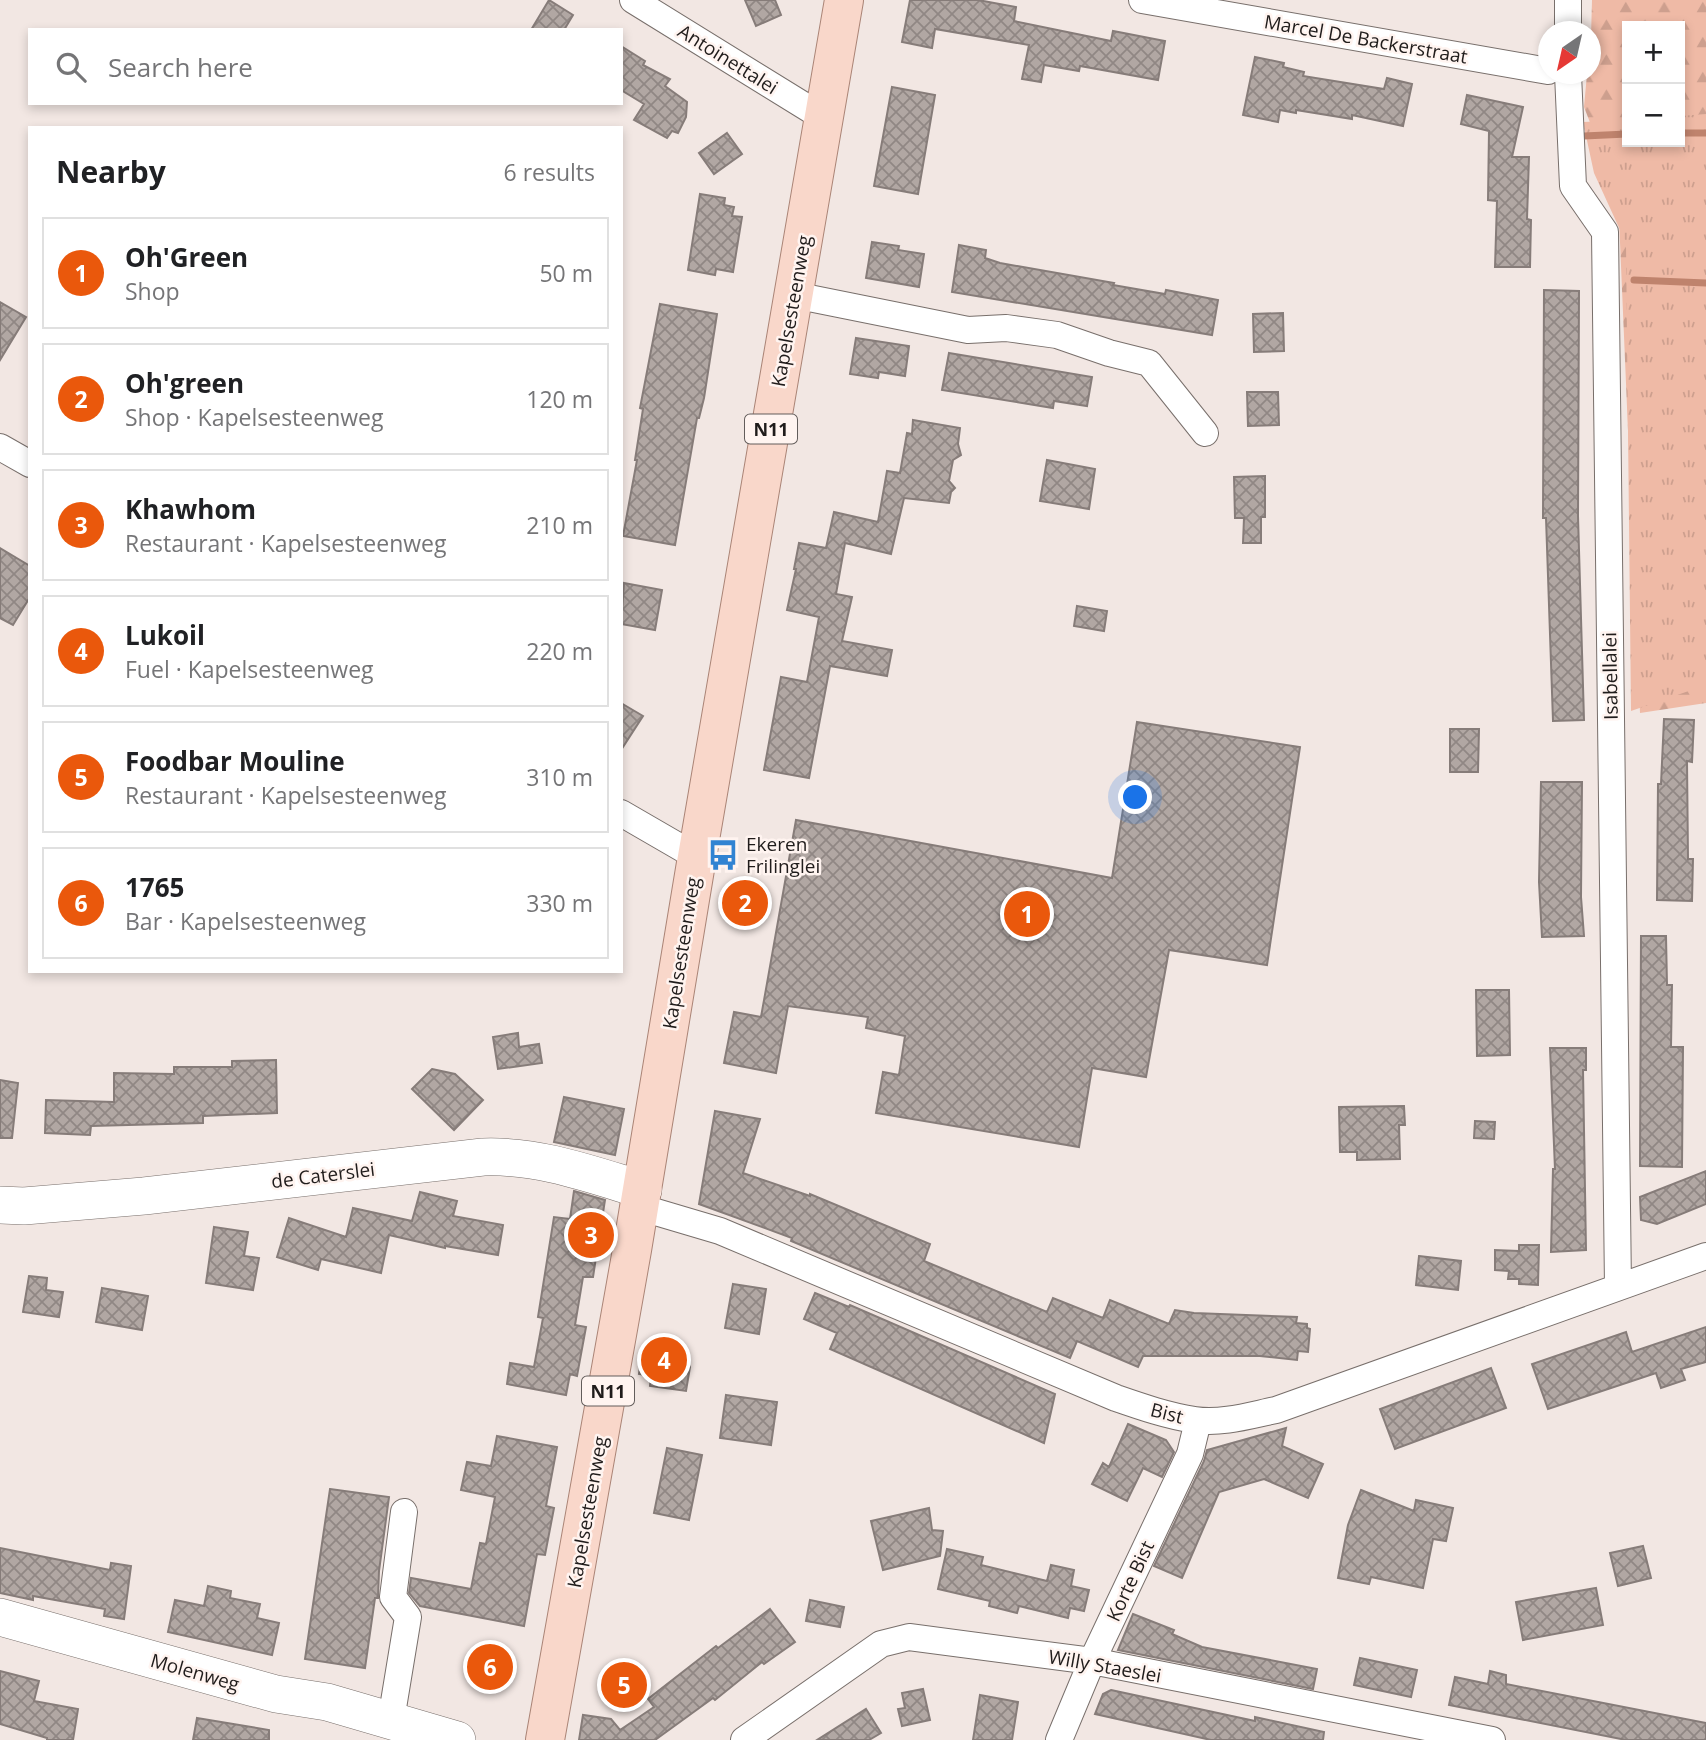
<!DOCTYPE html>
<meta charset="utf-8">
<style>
body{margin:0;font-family:"Open Sans",sans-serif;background:#f2f2f2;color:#202124}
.controls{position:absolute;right:21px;top:21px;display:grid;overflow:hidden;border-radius:0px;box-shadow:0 4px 10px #0003}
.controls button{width:63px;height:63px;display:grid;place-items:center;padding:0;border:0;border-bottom:2px solid #e0e0e0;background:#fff;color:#202124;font:35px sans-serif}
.compass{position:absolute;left:1538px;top:21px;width:63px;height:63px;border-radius:50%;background:#fff;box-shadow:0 4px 10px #0003;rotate:214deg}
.you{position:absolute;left:1136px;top:798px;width:24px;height:24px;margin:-18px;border:5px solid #fff;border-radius:50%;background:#1a73e8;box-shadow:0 0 0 10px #1a73e833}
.badge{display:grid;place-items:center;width:46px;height:46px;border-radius:50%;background:#ea580c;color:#fff;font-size:23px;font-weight:700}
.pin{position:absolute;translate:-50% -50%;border:4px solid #fff;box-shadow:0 2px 7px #0006}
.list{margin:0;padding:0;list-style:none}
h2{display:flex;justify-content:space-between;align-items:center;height:91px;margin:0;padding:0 28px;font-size:30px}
h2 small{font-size:23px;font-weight:400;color:#757577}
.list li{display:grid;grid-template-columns:46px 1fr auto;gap:21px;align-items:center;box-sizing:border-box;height:112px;margin:0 14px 14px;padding:0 14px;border:2px solid #e0e0e0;border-radius:0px}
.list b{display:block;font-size:26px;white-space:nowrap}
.list p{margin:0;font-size:23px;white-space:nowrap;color:#757577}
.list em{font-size:23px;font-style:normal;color:#757577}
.icon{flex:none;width:38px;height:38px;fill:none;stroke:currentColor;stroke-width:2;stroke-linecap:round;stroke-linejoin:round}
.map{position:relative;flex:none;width:1706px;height:1740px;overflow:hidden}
.search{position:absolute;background:#fff;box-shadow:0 4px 10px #0003;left:28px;top:28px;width:595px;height:77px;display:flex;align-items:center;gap:18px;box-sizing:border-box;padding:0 24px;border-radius:0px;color:#757577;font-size:26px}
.panel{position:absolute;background:#fff;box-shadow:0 4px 10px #0003;left:28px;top:126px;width:595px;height:847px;border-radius:0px}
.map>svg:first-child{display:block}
.forest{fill:url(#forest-firs);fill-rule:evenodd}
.park{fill:url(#park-tufts)}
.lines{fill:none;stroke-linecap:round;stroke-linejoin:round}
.stream{stroke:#bf836d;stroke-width:7}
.building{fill:url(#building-cross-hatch);stroke:#867c79;stroke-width:2}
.street-casing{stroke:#786f6b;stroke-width:28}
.secondary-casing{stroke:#786f6b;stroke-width:38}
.primary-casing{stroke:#aa8476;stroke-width:40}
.street{stroke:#fff;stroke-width:26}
.secondary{stroke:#fff;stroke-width:37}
.primary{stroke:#f9d7ca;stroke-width:38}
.labels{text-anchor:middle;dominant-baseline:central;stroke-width:5;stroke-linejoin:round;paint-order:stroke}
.shield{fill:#fff4f0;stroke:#635d5b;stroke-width:2}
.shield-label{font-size:18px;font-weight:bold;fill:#201c1b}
.street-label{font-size:19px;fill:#201c1b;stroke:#fff4f0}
.poi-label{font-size:19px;fill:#201c1b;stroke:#fff4f0;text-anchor:start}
</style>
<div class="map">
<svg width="1706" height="1740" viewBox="0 0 1706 1740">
<defs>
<pattern id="forest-firs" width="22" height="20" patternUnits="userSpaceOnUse" patternTransform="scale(1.75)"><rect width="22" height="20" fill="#efbaa6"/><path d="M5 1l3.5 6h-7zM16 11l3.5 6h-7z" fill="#cd9f8e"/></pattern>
<pattern id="park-tufts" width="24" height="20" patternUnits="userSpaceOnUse" patternTransform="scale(1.75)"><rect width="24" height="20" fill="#efbaa6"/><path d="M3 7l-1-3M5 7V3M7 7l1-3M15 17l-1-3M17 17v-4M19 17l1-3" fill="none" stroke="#cd9f8e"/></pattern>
<pattern id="building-cross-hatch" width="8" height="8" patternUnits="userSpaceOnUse" patternTransform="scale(1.75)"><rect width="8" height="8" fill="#b1a7a3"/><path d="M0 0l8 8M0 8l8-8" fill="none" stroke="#908784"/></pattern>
</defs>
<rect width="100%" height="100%" fill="#f2e7e3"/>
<path class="forest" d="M1592,0H1706V703L1640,713L1618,195L1584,107L1587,74H1590ZM1627,26H1680V142H1627Z"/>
<path class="park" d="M1706,114V685L1631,711L1626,243L1594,173L1583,122L1627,120V142H1680V116Z"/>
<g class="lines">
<path class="stream" d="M1680,133H1706
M1584,136L1627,134
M1634,280L1706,283"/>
</g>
<path class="building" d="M549,0L573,15L564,30H531Z
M745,0H775L781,15L756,26Z
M910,0H978L1016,7L1014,21L1111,41L1113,31L1165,41L1158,80L1080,66L1079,71L1044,65L1041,82L1022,79L1029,45L935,29L932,48L902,42Z
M621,46L645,61L643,65L670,79L665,86L687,102L686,117L678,133L672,131L667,138L634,120L644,104L621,90Z
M1255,57L1284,63L1283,67L1304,72L1303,76L1384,89L1387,78L1412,84L1403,126L1352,115V119L1296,110V113L1280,110L1278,122L1243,115Z
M892,87L935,95L918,194L874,186Z
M1467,95L1523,107L1512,157H1529L1527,219L1531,220L1530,267H1495L1497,201L1488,200L1489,131L1461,124Z
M727,133L742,154L714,174L699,153Z
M700,194L725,198L724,205L734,207L732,216L742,217L733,272L716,269L715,275L688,270Z
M872,242L899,246L898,250L924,254L919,287L866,278Z
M959,245L986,250L985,258L1000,263L1114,283L1113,285L1165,294L1166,290L1218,300L1212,335L952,292Z
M1544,290L1579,291L1578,516L1584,720L1553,721L1546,518H1543Z
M0,302L26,317L0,360Z
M660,304L717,314L704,398L699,418H697L675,545L623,536L637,460H635L643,409L640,408Z
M1283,313L1284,351L1254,352L1253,314Z
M856,338L909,346L905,376L879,372L878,378L850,374Z
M949,353L1092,377L1087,406L1054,401L1053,408L942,390Z
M1247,392H1278L1279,425L1248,426Z
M913,420L960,428L958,444L961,455L953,460L949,481L955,488L951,492L949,503L904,498L891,554L845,543L836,594L852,597L842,641L892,650L887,676L830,666L809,778L764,770L781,677L807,682L819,617L787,610L796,569H794L799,543L826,548L834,512L878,522L887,471L900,473L907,433L912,434Z
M1047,460L1095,469L1089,509L1040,501Z
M1265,476V517H1261V543H1243L1244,518H1235L1234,477Z
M0,548L30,566V597L13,625L0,618Z
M624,583L662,590L655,630L621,624Z
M1077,606L1107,611L1104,631L1074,626Z
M621,703L643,716L621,750Z
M1664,719L1694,720L1692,762L1687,761L1688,859H1693L1692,901L1657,900L1658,784H1661Z
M1137,722L1300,747L1267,965L1169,950L1146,1077L1092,1068L1079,1147L876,1113L883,1072L899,1075L905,1036L866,1028L868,1017L788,1006L776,1073L724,1063L734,1012L761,1017L796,820L1112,878Z
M1450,729H1479L1478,772H1450Z
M1541,782H1582L1581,897L1584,936L1542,937L1539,882Z
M1641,936H1666L1667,985H1672L1671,1047H1683L1682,1167L1640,1166Z
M1476,990H1509L1510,1055L1477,1056Z
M518,1033L519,1047L539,1044L542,1063L498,1069L493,1037Z
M1550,1048H1586V1070H1583L1586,1250L1551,1252L1553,1169H1555Z
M276,1060L277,1113L203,1116V1123L91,1126L90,1135L45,1133L46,1100L114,1102V1073L174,1074V1067H232V1061Z
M432,1069L455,1074L483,1100L454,1130L412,1089Z
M0,1080L18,1083L12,1138H0Z
M564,1097L624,1109L615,1155L554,1142Z
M1404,1106L1405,1125H1399L1400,1159L1357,1160V1152H1340L1339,1107Z
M715,1111L760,1119L743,1173L810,1196V1194L930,1244L924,1261L1047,1312L1053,1298L1103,1318L1110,1300L1169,1324L1175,1310L1194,1313L1297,1317L1296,1323L1307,1324V1328L1310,1329L1308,1352L1298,1351L1297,1360L1260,1356H1143L1138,1367L1077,1341L1070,1358L791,1241L792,1238L699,1204Z
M1475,1121L1495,1122L1494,1139L1474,1138Z
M1706,1171V1204L1657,1224L1641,1220L1640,1197Z
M574,1191L605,1200L593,1277H583L575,1325L586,1327L577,1376L570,1374L566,1395L507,1384L510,1363L534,1367L543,1318L538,1317L554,1217L570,1219Z
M420,1192L457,1201L453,1216L503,1225L498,1255L445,1246V1248L389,1235L381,1273L321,1259L318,1270L277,1257L289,1218L346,1237L353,1208L412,1221Z
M214,1227L248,1232L244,1256L259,1258L253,1290L206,1283Z
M1519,1245H1539L1538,1285L1519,1284V1279H1508L1509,1271L1495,1270V1250L1519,1251Z
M1419,1256L1461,1261L1458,1290L1416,1285Z
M29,1276L47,1278L46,1290L63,1292L59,1317L23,1312Z
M733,1284L766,1289L759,1334L725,1328Z
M102,1288L148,1296L142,1330L96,1322Z
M815,1293L849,1307L850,1305L1055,1394L1044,1443L830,1349L837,1333L804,1319Z
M1706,1327V1362L1681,1369L1685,1380L1661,1388L1656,1373L1548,1409L1532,1364L1626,1332L1632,1352Z
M657,1343L683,1348L690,1367L686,1391L650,1386L651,1376L639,1374L642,1350L655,1352Z
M1491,1368L1506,1408L1395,1449L1380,1409Z
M726,1395L777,1402L771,1445L720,1438Z
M1128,1424L1166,1440L1174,1452L1162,1477L1143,1468L1127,1501L1092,1484L1103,1463L1109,1467Z
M1286,1428L1282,1446L1323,1464L1308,1498L1264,1479L1219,1492L1182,1578L1154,1566L1204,1461L1207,1450Z
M497,1436L557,1447L546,1506L554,1508L545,1555L537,1554L524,1626L420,1606L409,1593L411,1578L471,1589L480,1543L486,1544L495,1497L461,1490L467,1462L491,1466Z
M667,1448L702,1455L689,1520L654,1513Z
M330,1489L389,1497L379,1571L378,1598H375L365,1668L305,1659Z
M1361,1490L1414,1511L1416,1500L1453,1508L1446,1541L1433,1539L1423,1588L1371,1577L1369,1584L1338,1578L1348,1525Z
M929,1508L932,1530L943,1531L940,1556L883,1570L871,1521Z
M1643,1546L1651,1578L1618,1586L1610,1553Z
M0,1548L110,1570L111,1563L131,1566L124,1619L104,1616L105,1609L33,1596V1600L0,1593Z
M947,1549L983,1557L981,1565L1047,1581L1051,1565L1074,1570L1071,1586L1089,1590L1084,1611L1070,1608L1068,1618L1019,1606L1017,1613L989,1606L990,1601L938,1589Z
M208,1586L231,1591L230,1598L260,1604L257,1618L279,1623L272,1655L168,1632L175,1600L204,1606Z
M1596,1588L1603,1625L1523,1640L1516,1602Z
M810,1600L844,1607L840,1627L806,1621Z
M770,1609L795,1642L764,1664L762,1662L715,1700L713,1698L655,1740H579L583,1715L611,1719L620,1730L654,1707L648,1699L716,1646L718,1648Z
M1133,1614L1174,1630L1172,1634L1202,1647L1317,1669L1313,1689L1118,1650Z
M475 1667a13 13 0 1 1 26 0a13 13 0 1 1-26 0Z
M1360,1658L1417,1670L1411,1697L1354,1685Z
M0,1671L39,1681L34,1701L78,1709L73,1740H47V1738L0,1724Z
M1490,1671L1506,1675V1684L1706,1723V1740H1626L1449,1705L1455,1677L1488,1684Z
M923,1689L930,1720L902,1726L898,1709L905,1708L902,1693Z
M1111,1690L1255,1721V1717L1324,1732L1323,1740H1211L1095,1714L1103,1694Z
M980,1695L1018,1702L1012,1740H973Z
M866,1709L881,1733L869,1740H817Z
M197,1718L269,1730V1740H193Z"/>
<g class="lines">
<defs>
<path id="street" d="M633,0L824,118
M1142,0L1548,71
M1568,0V32
M1568,74L1573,186L1605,232L1618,1287
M794,295L968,330L1006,328L1057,335L1109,353L1149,363L1205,433
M0,447L30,464
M621,813L697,857
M639,1207L720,1231L1116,1398C1142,1407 1168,1416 1195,1420C1222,1424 1251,1415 1276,1410L1706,1256
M391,1720L408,1617L393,1597L404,1512
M744,1740L881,1644L909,1637L1092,1661L1492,1740
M1059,1740L1092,1661L1190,1454L1198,1421"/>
<path id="secondary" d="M0,1205L24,1206L144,1196L483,1157C539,1155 590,1174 643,1190
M0,1617L276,1694L327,1702L457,1740"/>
<path id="primary" d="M545,1740L632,1250L697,857L844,0"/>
</defs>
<use href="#street" class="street-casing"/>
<use href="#secondary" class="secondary-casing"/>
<use href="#primary" class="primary-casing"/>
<use href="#street" class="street"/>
<use href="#secondary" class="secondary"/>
<use href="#primary" class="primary"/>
</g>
<defs>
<symbol id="bus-bare" viewBox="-9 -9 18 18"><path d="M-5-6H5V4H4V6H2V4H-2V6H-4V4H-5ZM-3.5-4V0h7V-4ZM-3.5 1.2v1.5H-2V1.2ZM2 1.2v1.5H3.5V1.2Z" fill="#3183d2" stroke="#fff4f0" stroke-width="2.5" paint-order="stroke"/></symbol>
</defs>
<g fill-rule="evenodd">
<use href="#bus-bare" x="701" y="833" width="44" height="44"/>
</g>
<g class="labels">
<g class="shield">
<rect x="745" y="414.5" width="52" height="29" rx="5"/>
<rect x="582" y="1376.5" width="52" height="29" rx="5"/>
</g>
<g class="shield-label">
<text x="771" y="429">N11</text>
<text x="608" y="1391">N11</text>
</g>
<g class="street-label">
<text transform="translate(1366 39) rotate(10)">Marcel De Backerstraat</text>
<text transform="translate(728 59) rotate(32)">Antoinettalei</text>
<text transform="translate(791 311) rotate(-80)">Kapelsesteenweg</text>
<text transform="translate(1610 676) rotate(-91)">Isabellalei</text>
<text transform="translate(681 953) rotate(-81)">Kapelsesteenweg</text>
<text transform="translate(323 1175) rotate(-7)">de Caterslei</text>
<text transform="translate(1167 1413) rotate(14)">Bist</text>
<text transform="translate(587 1512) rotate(-80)">Kapelsesteenweg</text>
<text transform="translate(1130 1581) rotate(-65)">Korte Bist</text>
<text transform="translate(1105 1666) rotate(10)">Willy Staeslei</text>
<text transform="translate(195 1672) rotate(16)">Molenweg</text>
</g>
<g class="poi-label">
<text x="746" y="844">Ekeren<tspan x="746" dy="22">Frilinglei</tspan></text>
</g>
</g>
</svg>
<div class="controls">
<button>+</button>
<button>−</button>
</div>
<svg class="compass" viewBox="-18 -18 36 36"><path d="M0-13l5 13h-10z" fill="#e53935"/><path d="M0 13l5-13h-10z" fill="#757577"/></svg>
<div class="you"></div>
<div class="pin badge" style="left:1027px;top:914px">1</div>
<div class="pin badge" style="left:745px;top:903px">2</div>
<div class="pin badge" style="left:591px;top:1235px">3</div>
<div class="pin badge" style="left:664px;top:1360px">4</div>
<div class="pin badge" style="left:624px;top:1685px">5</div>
<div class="pin badge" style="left:490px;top:1667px">6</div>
<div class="search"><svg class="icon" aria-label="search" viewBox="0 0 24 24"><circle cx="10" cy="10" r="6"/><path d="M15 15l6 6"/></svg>Search here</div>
<section class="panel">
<h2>Nearby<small>6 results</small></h2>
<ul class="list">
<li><span class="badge">1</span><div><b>Oh'Green</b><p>Shop</p></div><em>50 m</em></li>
<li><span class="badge">2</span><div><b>Oh'green</b><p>Shop · Kapelsesteenweg</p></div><em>120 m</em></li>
<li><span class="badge">3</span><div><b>Khawhom</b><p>Restaurant · Kapelsesteenweg</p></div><em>210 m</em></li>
<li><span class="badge">4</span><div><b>Lukoil</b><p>Fuel · Kapelsesteenweg</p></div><em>220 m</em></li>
<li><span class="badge">5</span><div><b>Foodbar Mouline</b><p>Restaurant · Kapelsesteenweg</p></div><em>310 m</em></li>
<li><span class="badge">6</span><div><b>1765</b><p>Bar · Kapelsesteenweg</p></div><em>330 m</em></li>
</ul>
</section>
</div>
